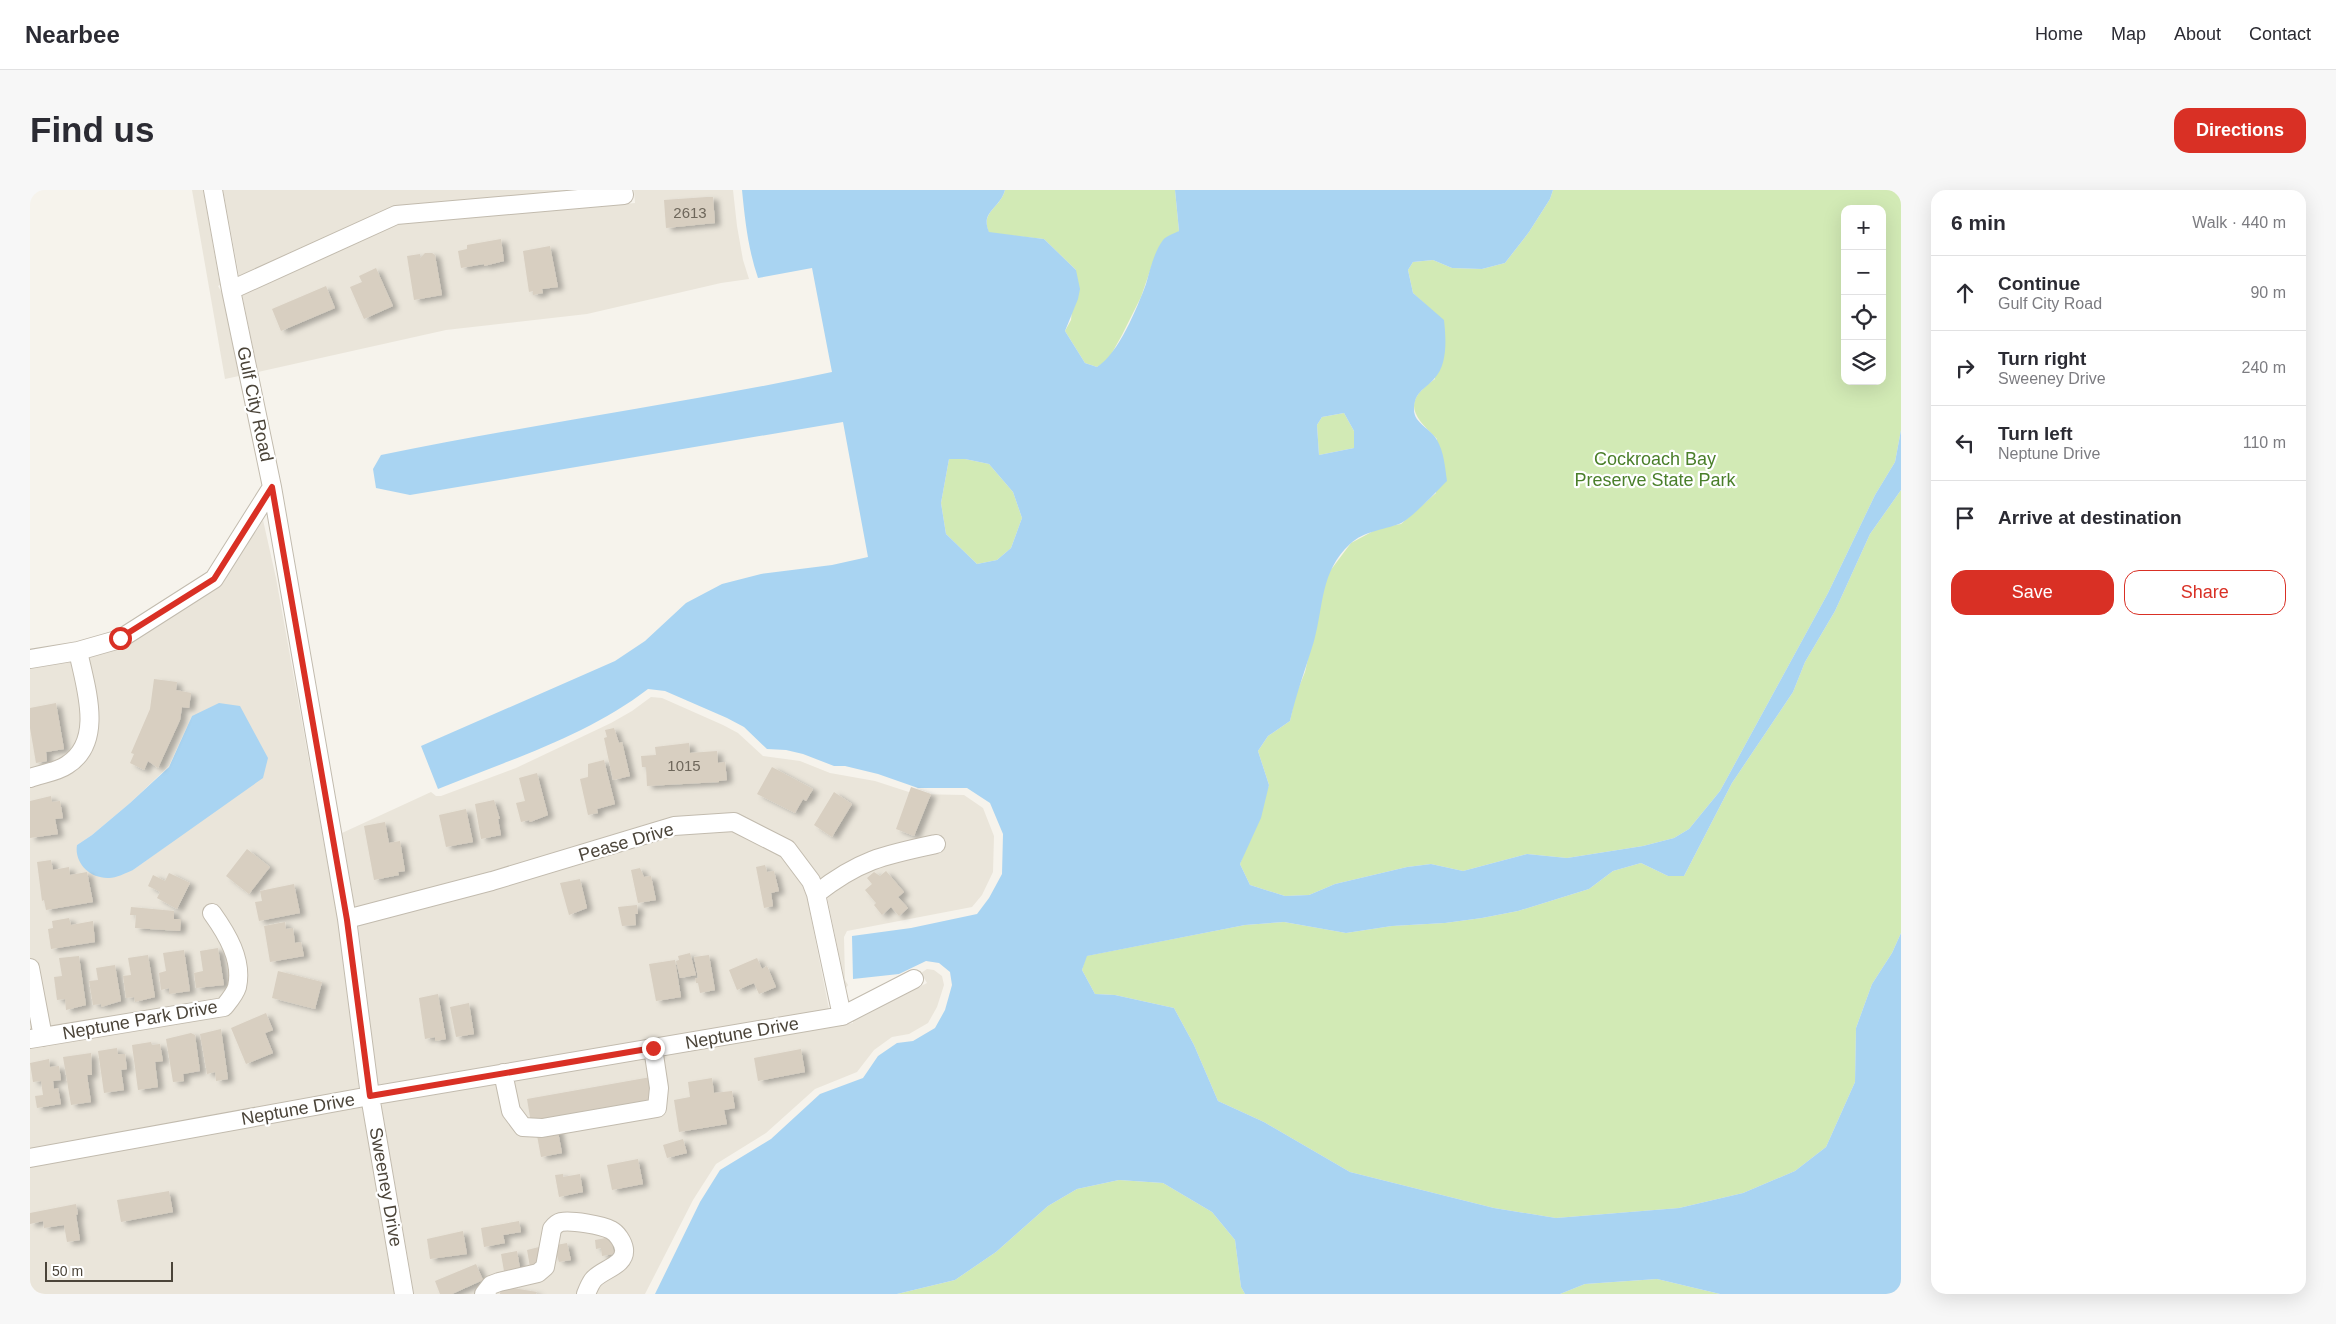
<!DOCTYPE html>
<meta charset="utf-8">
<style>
body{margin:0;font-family:Helvetica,sans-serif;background:#f7f7f7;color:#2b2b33}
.controls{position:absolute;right:15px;top:15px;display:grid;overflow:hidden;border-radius:10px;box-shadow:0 5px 20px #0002}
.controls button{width:45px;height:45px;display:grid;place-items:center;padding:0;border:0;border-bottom:1px solid #e1e1e2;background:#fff;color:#2b2b33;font:25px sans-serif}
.scale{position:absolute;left:15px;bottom:12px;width:128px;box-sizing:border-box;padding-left:5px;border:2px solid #4b4439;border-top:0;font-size:14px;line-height:18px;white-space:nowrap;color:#4b4439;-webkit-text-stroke:4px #fff;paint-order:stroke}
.stop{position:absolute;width:15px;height:15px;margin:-11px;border:4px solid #d93025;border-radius:50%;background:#fff}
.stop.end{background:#d93025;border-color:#fff;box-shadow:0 1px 5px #0008}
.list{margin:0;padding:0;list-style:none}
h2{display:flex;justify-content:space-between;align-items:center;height:65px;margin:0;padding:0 20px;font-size:21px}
h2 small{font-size:16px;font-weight:400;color:#7c7c81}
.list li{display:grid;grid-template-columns:32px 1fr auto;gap:15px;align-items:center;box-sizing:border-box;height:75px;padding:0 20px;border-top:1px solid #e1e1e2}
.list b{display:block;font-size:19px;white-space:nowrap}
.list p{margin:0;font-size:16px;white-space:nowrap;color:#7c7c81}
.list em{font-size:16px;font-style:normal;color:#7c7c81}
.actions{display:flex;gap:10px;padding:15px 20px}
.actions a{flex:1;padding:11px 0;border:1px solid #d93025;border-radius:15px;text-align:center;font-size:18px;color:#d93025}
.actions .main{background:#d93025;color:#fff}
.icon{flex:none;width:28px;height:28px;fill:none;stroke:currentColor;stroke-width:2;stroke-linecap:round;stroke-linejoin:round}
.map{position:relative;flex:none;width:1871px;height:1104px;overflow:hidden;border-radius:15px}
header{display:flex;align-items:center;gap:30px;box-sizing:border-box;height:70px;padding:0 25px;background:#fff;border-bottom:1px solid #e1e1e2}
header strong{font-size:24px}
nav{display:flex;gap:28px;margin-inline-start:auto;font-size:18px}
.intro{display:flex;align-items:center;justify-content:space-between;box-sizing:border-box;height:120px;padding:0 30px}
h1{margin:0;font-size:35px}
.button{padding:12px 22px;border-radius:15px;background:#d93025;color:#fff;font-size:18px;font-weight:700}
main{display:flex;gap:30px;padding:0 30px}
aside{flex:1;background:#fff;border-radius:15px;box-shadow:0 5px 20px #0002}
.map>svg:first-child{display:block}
.residential{fill:#eae5da;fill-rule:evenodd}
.green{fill:#d2eab5;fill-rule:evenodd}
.water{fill:#a9d4f2;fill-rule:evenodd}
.building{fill:#d8cfc1;filter:url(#shadow)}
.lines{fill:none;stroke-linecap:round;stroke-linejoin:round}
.minor-casing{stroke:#c2bbae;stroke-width:20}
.minor{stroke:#fff;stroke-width:18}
.route{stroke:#d93025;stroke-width:6}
.labels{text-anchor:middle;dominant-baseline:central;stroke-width:4.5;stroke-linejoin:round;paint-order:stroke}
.number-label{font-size:15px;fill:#6e675b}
.street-label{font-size:18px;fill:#4b4439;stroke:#fff}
.park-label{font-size:18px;fill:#4a7f2a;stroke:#fff}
</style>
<header>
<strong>Nearbee</strong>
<nav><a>Home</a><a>Map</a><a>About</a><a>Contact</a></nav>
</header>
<div class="intro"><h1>Find us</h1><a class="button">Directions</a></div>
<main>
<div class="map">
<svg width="1871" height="1104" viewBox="0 0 1871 1104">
<defs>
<filter id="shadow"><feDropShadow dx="5.5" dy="3" stdDeviation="2.5" flood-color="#0004"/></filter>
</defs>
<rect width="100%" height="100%" fill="#f6f3ec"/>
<path class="residential" d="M162,0H173L190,95L188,96L192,103L209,186L195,189Z
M193,0H553L366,16L209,86Z
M604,0H703L707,36L713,70L719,89L691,93L557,124L416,140L228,182L212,104L369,33L605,13Z
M233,330L246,388L308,731L329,899L0,959V477L40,471L96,456L190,396ZM162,526L139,654L103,680L47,655L62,645L100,613L139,576Z
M621,507L632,508L693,535L708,543L733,566L770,571L800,583L845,591L885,604L934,605L953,618L964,646L963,682L952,705L942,717L817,741L814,747L815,790L818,795L816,798L796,702L789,686L762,651L704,624L641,628L459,682L325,718L312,643L401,602L406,606H411L486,578L581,533L602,521Z
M701,641L750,666L772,695L777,707L799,819L348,895L328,736L464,699L645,645Z
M897,779L904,780L912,786L914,795L907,817L898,833L879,844L862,847L844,860L827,882L785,899L736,943L686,974L663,1010L615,1104H384L351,913L823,833V831L897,793L891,783Z
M332,916L364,1104H0V977Z"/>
<path class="green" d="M975,0H1145L1149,41L1123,72L1111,107L1092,145L1078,170L1067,177L1055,173L1035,141L1041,130L1046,80L1014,49L959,43C950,21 970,19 975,0Z
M1523,0H1871V240L1865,272L1845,305L1798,403L1690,601L1659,639L1644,648L1613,656L1537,668L1497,664L1433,681L1401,674L1377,677L1305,694L1279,705L1255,706L1220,695L1210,674L1239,595L1228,561L1238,546L1260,531L1265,507L1275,482L1297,385L1321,353L1349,338L1371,334L1406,303L1407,249C1382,225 1372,212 1405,189L1395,114L1383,103L1378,80L1383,72L1403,70L1422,78L1452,79L1475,73L1499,42L1520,9ZM1815,19H1852V191H1815Z
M1314,223L1324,241V258L1289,265L1287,235L1292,227Z
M919,269H935L959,274L983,302L992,328L981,358L967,370L947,374L916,344L911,313Z
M1871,300V743L1862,763L1842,794L1826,838L1825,892L1796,957L1765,981L1713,1003L1649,1018L1526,1028L1464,1018L1320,982L1234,932L1188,911L1164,855L1144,818L1085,805L1065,804L1052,780L1056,766L1215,735L1254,732L1316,743L1362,736L1415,733L1452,728L1488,721L1559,699L1583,681L1611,673L1638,686H1654L1702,593L1763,502L1775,472L1805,421L1840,344Z
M1089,990L1133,993L1182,1022L1205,1050L1211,1097L1215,1104H867L925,1090L966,1062L1018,1016L1047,999Z
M1627,1089L1690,1104H1530L1555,1094Z"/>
<path class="water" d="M712,0H975C970,19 950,21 959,42L1014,49L1046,80L1050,99L1048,109L1035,141L1055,173L1067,177C1089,163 1107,118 1116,94C1120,80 1124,62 1133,50C1136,46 1145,43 1149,41L1145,0H1523L1520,9L1499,42L1475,73L1452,79L1422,78L1403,70L1383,72L1378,80L1383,103L1414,130C1416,148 1418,175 1404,189C1394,200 1384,202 1384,220C1384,233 1401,239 1407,250C1414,262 1415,277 1417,291C1408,300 1379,331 1369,334C1353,340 1334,341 1320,354C1290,382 1294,415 1284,451C1276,478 1266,504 1260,531L1238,546L1228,561L1239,595L1231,628L1210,674L1220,695L1255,706L1279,705L1305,694L1377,677L1401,674L1433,681L1497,664L1537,668L1613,656L1644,648L1659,639L1690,601L1798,403L1845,305L1865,272L1871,240V300L1840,344L1805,421L1775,472L1763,502L1702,593L1654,686H1638L1611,673L1583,681L1559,699L1488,721L1452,728L1415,733L1362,736L1316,743L1254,732L1215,735L1057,766L1052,780L1065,804L1085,805L1144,818L1164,855L1188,911L1234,932L1320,982L1464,1018L1526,1028L1649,1018L1713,1003L1765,981L1796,957L1825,892L1826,838L1842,794L1862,763L1871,743V1104H1690L1627,1089L1555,1094L1530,1104H1215L1211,1097L1205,1050L1182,1022L1133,993L1089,990L1047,999L1018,1016L966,1062L925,1090L867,1104H625L670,1012L690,980L741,949L790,904L833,888L848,866L867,853L883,851L905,838L915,820L922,795L920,782L909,773L896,771L869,784L823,789L822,746L881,738L947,724L959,708L972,684L973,644L960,613L937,598H888L848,584L815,576H804L773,564L756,560L737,559L714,537L697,528L635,501L618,499C557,546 479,570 408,599L391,556L585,471L615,451L656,413L692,394L731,384L802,375L838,367L813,232L380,305L346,298L343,279L351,265C501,234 652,214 802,182L782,78L728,88C718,59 715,30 712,0ZM1314,223L1324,241V258L1289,265L1287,235L1292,227ZM919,269H935L959,274L983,302L992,328L981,358L967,370L947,374L916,344L911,313Z
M189,513L210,516L238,568L233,588L103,680C96,683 86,688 79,688C60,689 44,673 47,655L62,645L100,613L139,577L162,526Z"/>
<path class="building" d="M677,7H683L685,33L636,38L634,10Z
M471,49L474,71L454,76V74L431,78L428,61L437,59V55Z
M520,56L528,97L512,99L513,103L503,105V101L499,102L493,61Z
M395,63H402L405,65L412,105L384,110L377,66L390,64V68Z
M346,78L363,116L334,129L320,97L332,92L329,86Z
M296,96L305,118L251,141L242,119Z
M124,489L147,492L146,500L161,503L159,518L152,517L150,530L128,578L118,571L114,580L100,573L104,564L101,563L120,519Z
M26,513L34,559L16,562L17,571L6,573L0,538V518Z
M584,538L589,553L592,552L600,586L583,590L574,548L577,547L575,540Z
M659,553L660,563L687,561L688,573L695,572L697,590L689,591V592L617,596L616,577H612L611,566L626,565L625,557Z
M574,570L585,614L567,619L568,623L558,625L550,589L558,587V574Z
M742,577L783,599L776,611L773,609L765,623L727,604Z
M507,583L518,625L500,632L499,630L491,632L486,613L495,611L489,588Z
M881,597L901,604L884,646L866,639Z
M804,602L822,614L802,647L784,635Z
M21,606L22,612L30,611L33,628L25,629L28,644L0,648V611Z
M464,610L470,629H468L471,645L451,649L445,614Z
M436,619L443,652L416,657L409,625Z
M355,632L359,653L370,651L375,681L368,682L369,685L344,690L334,636Z
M217,659L240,677L219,704L196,686Z
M21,670L23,680L39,677L40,685L57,682L63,712L16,720L14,710L12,711L7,672Z
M735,675L737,682L744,681L749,701L741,703L743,716L734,718L726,677Z
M610,678L614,687L621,686L626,710L608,713L601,680Z
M856,681L874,702L868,707L878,718L869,726L861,717L852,725L844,715L846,713L835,700L842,694L837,688L844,682L850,686Z
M139,683L160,693L147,719L127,708L130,702L118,696L123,685L135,691Z
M550,689L557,718L539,725L530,693Z
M264,694L270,723L229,731L225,712L232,711L230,701Z
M607,715L608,724H605L606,735L592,736L588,717Z
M101,717L144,721V729H151L150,741L105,738L106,725H100Z
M39,728L41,735L63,731L65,752L21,759L18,739L23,738L22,731Z
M255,732L256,739L263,738L265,753L271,752L274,766L240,772L234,736Z
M188,758L194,795L166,798L164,783L173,781L170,761Z
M154,760L160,801L139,804V798L131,800L129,783L136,781L133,763Z
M660,763L666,785L650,788L646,771L649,770L648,766Z
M118,765L125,807L105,812L104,807L96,808L93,786L101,785L98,768Z
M679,765L685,800L670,803L668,793H666L665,788H668L664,767Z
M49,766L56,815L36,820L35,809L27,810L24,787L32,786L29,768Z
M727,768L732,779L737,776L746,797L729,804L724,793L707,800L699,780Z
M645,770L651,807L626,811L619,774Z
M85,775L91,811L71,817V814L63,815L59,791L68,790L66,778Z
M248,781L292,792L285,819L242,808Z
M408,804L416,849L405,851V847L395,849L389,808Z
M439,813L444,844L426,847L420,817Z
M236,823L243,840L235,843L243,863L216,874L201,838Z
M191,839L198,889L186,891L185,882L177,884L170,844Z
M161,843L165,845L170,881L153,884L154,891L143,892L136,849Z
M121,852L122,855L130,854L133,871L125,872L128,897L108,900L102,855Z
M87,858L88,864H95L97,879L91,880L94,900L74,903L68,861Z
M771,859L775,882L728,891L724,868Z
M61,863L62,885H57L61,912L41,915L33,867Z
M19,869L20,877L29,876L31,890L23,891L24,899L28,898L31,914L7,918L5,906L13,905L11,891L3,892L0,873Z
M621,887L625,910L501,933L497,909Z
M682,888L684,903L702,901L705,918L694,920L697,934L649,942L644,910L660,907L658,892Z
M527,936L532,963L511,967L506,940Z
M653,949L657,963L637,968L633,955Z
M608,969L613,994L582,1000L577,975Z
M533,984V987L550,984L553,1002L529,1007L525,985Z
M139,1001L143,1022L91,1032L87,1010Z
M46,1014L48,1024L46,1025L50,1050L37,1052L34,1035L14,1038L13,1031L0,1034V1023Z
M489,1031L491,1042L473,1045L475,1053L454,1057L451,1038Z
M433,1041L437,1064L400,1069L397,1049Z
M581,1047L584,1064L572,1066L571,1058L566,1059L565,1050Z
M537,1053L541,1070L529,1072L527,1065L523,1066L521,1056Z
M509,1057L513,1075L500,1077L497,1060Z
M487,1061L490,1078L474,1081L471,1064Z
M446,1074L453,1090L422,1104H410L405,1091Z
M471,1096L507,1102L506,1104H470Z"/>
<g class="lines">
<defs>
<path id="minor" d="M201,100L366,25L594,5L593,0
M242,297L317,729L340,906L374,1104
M0,469L48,461L90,449L184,389L242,297L201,100L183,0
M0,588C11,584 27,582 37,575C75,551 55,496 48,461
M786,704C829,670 854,665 906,654
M317,729L462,691L644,636L704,632L757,659L781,691L786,704L812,826
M0,778L13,847
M0,849L194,817C198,812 205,804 207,797C213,770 197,744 182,723
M473,883L481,921L493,937L512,938L627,918L629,898L623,858
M0,968L340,906L812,826L884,789
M454,1104L461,1095L469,1092L508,1083L515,1077L522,1039C525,1035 527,1033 531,1032C541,1030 572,1035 581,1040C587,1043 593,1052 594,1059C596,1076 572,1079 563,1090C560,1094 558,1099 556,1104"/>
</defs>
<use href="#minor" class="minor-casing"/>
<use href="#minor" class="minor"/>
</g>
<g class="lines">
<path class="route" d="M90,448L184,389L242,297L317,730L340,906L623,858"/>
</g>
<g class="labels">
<g class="number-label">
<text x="660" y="22">2613</text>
<text x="654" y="575">1015</text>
</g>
<g class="street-label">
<text transform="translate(225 214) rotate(78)">Gulf City Road</text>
<text transform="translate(596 652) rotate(-16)">Pease Drive</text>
<text transform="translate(110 830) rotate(-10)">Neptune Park Drive</text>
<text transform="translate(712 843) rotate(-10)">Neptune Drive</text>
<text transform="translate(268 919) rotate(-10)">Neptune Drive</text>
<text transform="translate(356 997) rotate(80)">Sweeney Drive</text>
</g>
<g class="park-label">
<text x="1625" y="269">Cockroach Bay<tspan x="1625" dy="21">Preserve State Park</tspan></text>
</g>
</g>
</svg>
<div class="controls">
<button>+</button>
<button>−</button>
<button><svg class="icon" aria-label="locate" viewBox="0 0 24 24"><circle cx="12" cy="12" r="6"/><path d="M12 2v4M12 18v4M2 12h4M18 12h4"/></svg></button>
<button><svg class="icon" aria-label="layers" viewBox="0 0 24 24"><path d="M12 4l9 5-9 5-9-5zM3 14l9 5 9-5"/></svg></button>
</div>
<div class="scale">50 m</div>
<div class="stop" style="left:90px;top:448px"></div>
<div class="stop end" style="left:623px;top:858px"></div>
</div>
<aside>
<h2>6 min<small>Walk · 440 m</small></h2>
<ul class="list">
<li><svg class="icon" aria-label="ahead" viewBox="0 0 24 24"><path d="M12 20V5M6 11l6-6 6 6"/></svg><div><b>Continue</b><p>Gulf City Road</p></div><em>90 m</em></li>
<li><svg class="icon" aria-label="right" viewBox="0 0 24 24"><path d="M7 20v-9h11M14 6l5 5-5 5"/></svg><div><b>Turn right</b><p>Sweeney Drive</p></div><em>240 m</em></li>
<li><svg class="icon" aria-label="left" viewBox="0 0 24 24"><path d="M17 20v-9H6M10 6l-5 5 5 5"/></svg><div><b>Turn left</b><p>Neptune Drive</p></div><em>110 m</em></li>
<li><svg class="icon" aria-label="arrive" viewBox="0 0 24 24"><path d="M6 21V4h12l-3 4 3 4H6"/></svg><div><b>Arrive at destination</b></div></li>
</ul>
<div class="actions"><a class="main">Save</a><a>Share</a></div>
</aside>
</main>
